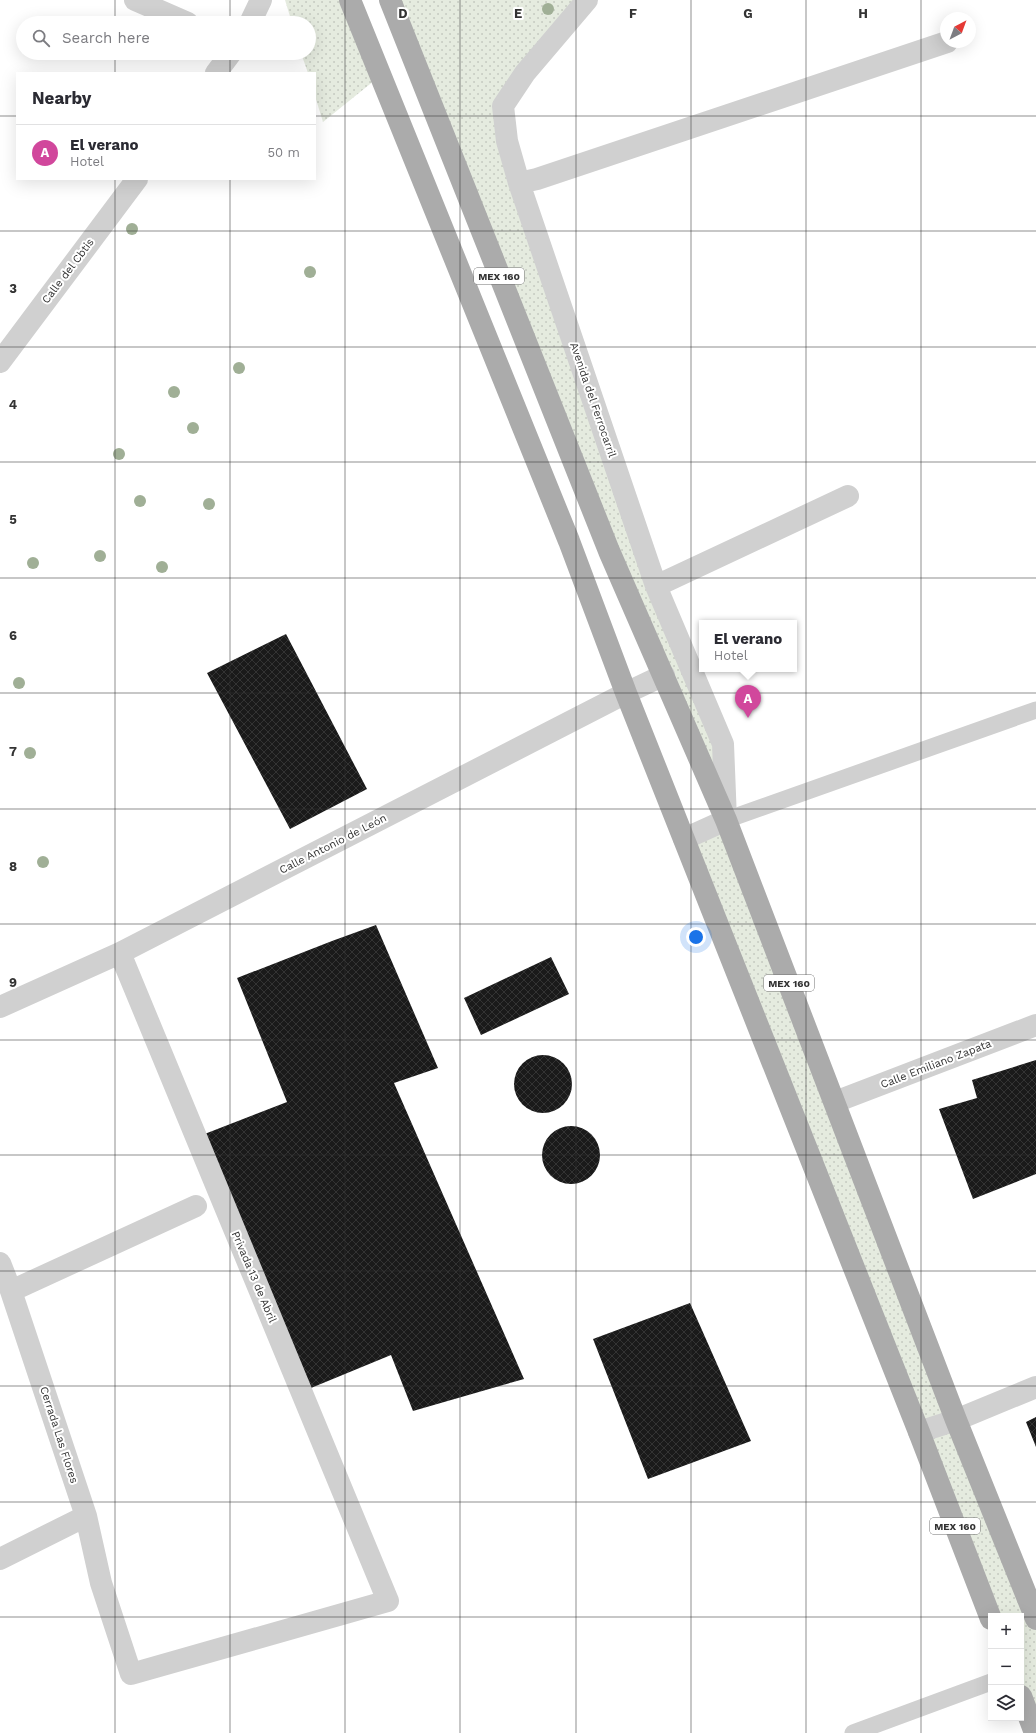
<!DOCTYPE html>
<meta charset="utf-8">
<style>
body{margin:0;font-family:"Work Sans",sans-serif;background:#f2f2f3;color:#2b2b33}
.controls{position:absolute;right:12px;bottom:12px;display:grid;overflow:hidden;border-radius:0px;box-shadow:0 4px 16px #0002}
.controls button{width:36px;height:36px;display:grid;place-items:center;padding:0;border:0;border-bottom:1px solid #e1e1e2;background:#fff;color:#2b2b33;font:20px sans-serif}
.compass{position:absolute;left:940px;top:12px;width:36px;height:36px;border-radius:50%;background:#fff;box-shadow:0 4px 16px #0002;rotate:41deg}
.you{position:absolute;left:696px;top:937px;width:14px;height:14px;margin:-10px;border:3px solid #fff;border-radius:50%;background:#1a73e8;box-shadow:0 0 0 6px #1a73e833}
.badge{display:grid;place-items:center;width:26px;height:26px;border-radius:50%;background:#0b8043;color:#fff;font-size:13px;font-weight:700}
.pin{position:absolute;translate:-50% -33px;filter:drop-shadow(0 1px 2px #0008)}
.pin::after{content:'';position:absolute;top:21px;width:14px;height:12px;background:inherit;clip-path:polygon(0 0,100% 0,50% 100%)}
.popup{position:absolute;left:699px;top:620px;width:98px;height:52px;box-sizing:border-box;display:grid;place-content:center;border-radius:0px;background:#fff;filter:drop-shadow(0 1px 3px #0005);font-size:13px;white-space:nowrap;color:#7c7c81}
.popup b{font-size:15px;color:#2b2b33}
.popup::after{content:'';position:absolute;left:50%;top:100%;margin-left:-8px;border:8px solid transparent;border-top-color:#fff}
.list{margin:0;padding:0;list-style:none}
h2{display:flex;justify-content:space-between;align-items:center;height:52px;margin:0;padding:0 16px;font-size:17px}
h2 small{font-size:13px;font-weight:400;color:#7c7c81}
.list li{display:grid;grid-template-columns:26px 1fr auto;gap:12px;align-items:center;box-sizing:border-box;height:56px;padding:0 16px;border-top:1px solid #e1e1e2}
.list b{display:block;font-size:15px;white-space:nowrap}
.list p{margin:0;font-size:13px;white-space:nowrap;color:#7c7c81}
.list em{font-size:13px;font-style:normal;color:#7c7c81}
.icon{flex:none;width:22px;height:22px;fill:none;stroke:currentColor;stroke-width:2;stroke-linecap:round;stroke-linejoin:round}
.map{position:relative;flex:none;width:1036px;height:1733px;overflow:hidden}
.search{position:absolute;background:#fff;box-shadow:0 4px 16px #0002;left:16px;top:16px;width:300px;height:44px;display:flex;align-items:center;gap:10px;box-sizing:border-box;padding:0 14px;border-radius:22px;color:#7c7c81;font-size:15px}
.panel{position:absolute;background:#fff;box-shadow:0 4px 16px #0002;left:16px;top:72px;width:300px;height:108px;border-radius:0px}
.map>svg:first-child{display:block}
.grass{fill:url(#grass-dots)}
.building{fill:url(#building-cross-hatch)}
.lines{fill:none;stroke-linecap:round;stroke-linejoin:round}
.service{stroke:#d0d0d0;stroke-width:17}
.minor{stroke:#d0d0d0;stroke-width:22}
.primary{stroke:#ababab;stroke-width:22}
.tree{fill:#a0af96}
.grid{fill:none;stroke:#333;stroke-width:1;stroke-opacity:0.55}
.labels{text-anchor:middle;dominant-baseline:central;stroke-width:4;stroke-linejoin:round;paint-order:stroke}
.shield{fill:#fff;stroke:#707070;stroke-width:1}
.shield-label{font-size:10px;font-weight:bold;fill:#333}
.street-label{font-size:11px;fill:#333;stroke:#fff}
.grid-label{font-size:13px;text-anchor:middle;font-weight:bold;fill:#333;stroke:#fff;stroke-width:4;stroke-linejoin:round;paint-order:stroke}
</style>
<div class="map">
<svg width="1036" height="1733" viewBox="0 0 1036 1733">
<defs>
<pattern id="grass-dots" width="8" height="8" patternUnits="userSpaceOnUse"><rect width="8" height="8" fill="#e5ebdf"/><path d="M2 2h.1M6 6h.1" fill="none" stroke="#c5cac0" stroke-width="1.8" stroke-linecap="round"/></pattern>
<pattern id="building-cross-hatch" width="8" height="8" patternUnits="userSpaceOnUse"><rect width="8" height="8" fill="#1a1a1a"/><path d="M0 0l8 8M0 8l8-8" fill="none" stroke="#333"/></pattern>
</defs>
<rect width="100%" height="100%" fill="#fff"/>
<path class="grass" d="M285,0H350L380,76L323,122L315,96V73H308L301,53H309V23H292Z
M390,0H587L503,106L507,141L723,744L726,821L1036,1618V1733L1021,1696V1616H991L684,839L726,821Z"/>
<path class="building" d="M286,634L367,789L290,829L207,673Z
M376,925L438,1068L394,1083L524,1379L413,1411L391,1355L311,1388L202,1135L287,1102L237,978L332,941Z
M551,957L569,994L481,1035L464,998Z
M514 1084a29 29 0 1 1 58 0a29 29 0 1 1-58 0Z
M1036,1060V1174L973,1199L939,1109L977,1098L972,1080Z
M542 1155a29 29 0 1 1 58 0a29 29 0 1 1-58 0Z
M690,1303L751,1441L648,1479L593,1339Z
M1036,1417V1447L1026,1422Z"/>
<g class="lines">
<path class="service" d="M726,820L1036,710
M853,1733L991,1682"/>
<path class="minor" d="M135,0L188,23
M587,0L525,73L503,106L507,141L519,183L656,586L723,744L726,820L684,839
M250,23L261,0
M216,73L231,53
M519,183L537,179L947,42
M0,362L137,179
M656,586L848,496
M0,1007L120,953L626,693L664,675
M835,1102L1036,1025
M0,1263L11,1291L86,1516L101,1583L131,1674L388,1601L120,953
M11,1291L196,1206
M919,1432L956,1420L1036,1387
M0,1559L86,1516"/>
<path class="primary" d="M350,0L569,541L626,693L919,1432L991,1619
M390,0L609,551L726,820L956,1420L1036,1619
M1021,1696L1035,1733"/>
</g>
<g class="tree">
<circle cx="548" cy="9" r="6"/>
<circle cx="132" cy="229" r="6"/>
<circle cx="310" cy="272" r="6"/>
<circle cx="239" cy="368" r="6"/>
<circle cx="174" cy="392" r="6"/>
<circle cx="193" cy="428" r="6"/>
<circle cx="119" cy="454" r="6"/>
<circle cx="140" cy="501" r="6"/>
<circle cx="209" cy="504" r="6"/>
<circle cx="100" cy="556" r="6"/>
<circle cx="33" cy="563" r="6"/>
<circle cx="162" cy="567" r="6"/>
<circle cx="19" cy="683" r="6"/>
<circle cx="30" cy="753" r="6"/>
<circle cx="43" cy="862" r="6"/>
</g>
<path class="grid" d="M115,0V23M230,0V23M345,0V1733M460,0V1733M576,0V1733M691,0V1733M806,0V1733M921,0V1733M115,53V73M230,53V73M0,116H17M315,116H1036M115,179V1733M230,179V1733M0,231H1036M0,347H1036M0,462H1036M0,578H1036M0,693H1036M0,809H1036M0,924H1036M0,1040H1036M0,1155H1036M0,1271H1036M0,1386H1036M0,1502H1036M0,1617H991M1021,1617H1036"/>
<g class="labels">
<g class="shield">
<rect x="474" y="268" width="50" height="16" rx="3"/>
<rect x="764" y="975" width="50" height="16" rx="3"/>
<rect x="930" y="1518" width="50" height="16" rx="3"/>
</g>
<g class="shield-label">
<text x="499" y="276">MEX 160</text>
<text x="789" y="983">MEX 160</text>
<text x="955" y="1526">MEX 160</text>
</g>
<g class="street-label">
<text transform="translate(68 271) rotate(-53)">Calle del Cbtis</text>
<text transform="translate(593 400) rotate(71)">Avenida del Ferrocarril</text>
<text transform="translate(333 844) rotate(-27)">Calle Antonio de León</text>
<text transform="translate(936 1064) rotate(-21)">Calle Emiliano Zapata</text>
<text transform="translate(254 1277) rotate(67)">Privada 13 de Abril</text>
<text transform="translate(59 1435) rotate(72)">Cerrada Las Flores</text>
</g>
</g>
<g class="grid-label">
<text x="403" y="18">D</text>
<text x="518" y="18">E</text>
<text x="633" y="18">F</text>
<text x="748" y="18">G</text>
<text x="863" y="18">H</text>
<text x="13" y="293">3</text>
<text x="13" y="409">4</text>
<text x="13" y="524">5</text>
<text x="13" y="640">6</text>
<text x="13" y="756">7</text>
<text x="13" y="871">8</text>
<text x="13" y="987">9</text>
</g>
</svg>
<div class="controls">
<button>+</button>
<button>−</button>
<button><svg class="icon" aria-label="layers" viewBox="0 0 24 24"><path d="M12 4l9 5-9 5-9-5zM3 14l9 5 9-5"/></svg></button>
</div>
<svg class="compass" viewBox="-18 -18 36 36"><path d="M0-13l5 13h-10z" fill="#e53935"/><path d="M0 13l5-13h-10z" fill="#7c7c81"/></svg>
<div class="you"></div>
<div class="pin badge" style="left:748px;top:718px;background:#d1479c">A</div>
<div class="popup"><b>El verano</b>Hotel</div>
<div class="search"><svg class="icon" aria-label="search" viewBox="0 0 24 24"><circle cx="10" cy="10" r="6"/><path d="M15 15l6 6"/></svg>Search here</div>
<section class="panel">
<h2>Nearby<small></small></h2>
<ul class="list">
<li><span class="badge" style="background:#d1479c">A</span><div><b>El verano</b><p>Hotel</p></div><em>50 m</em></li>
</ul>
</section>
</div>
